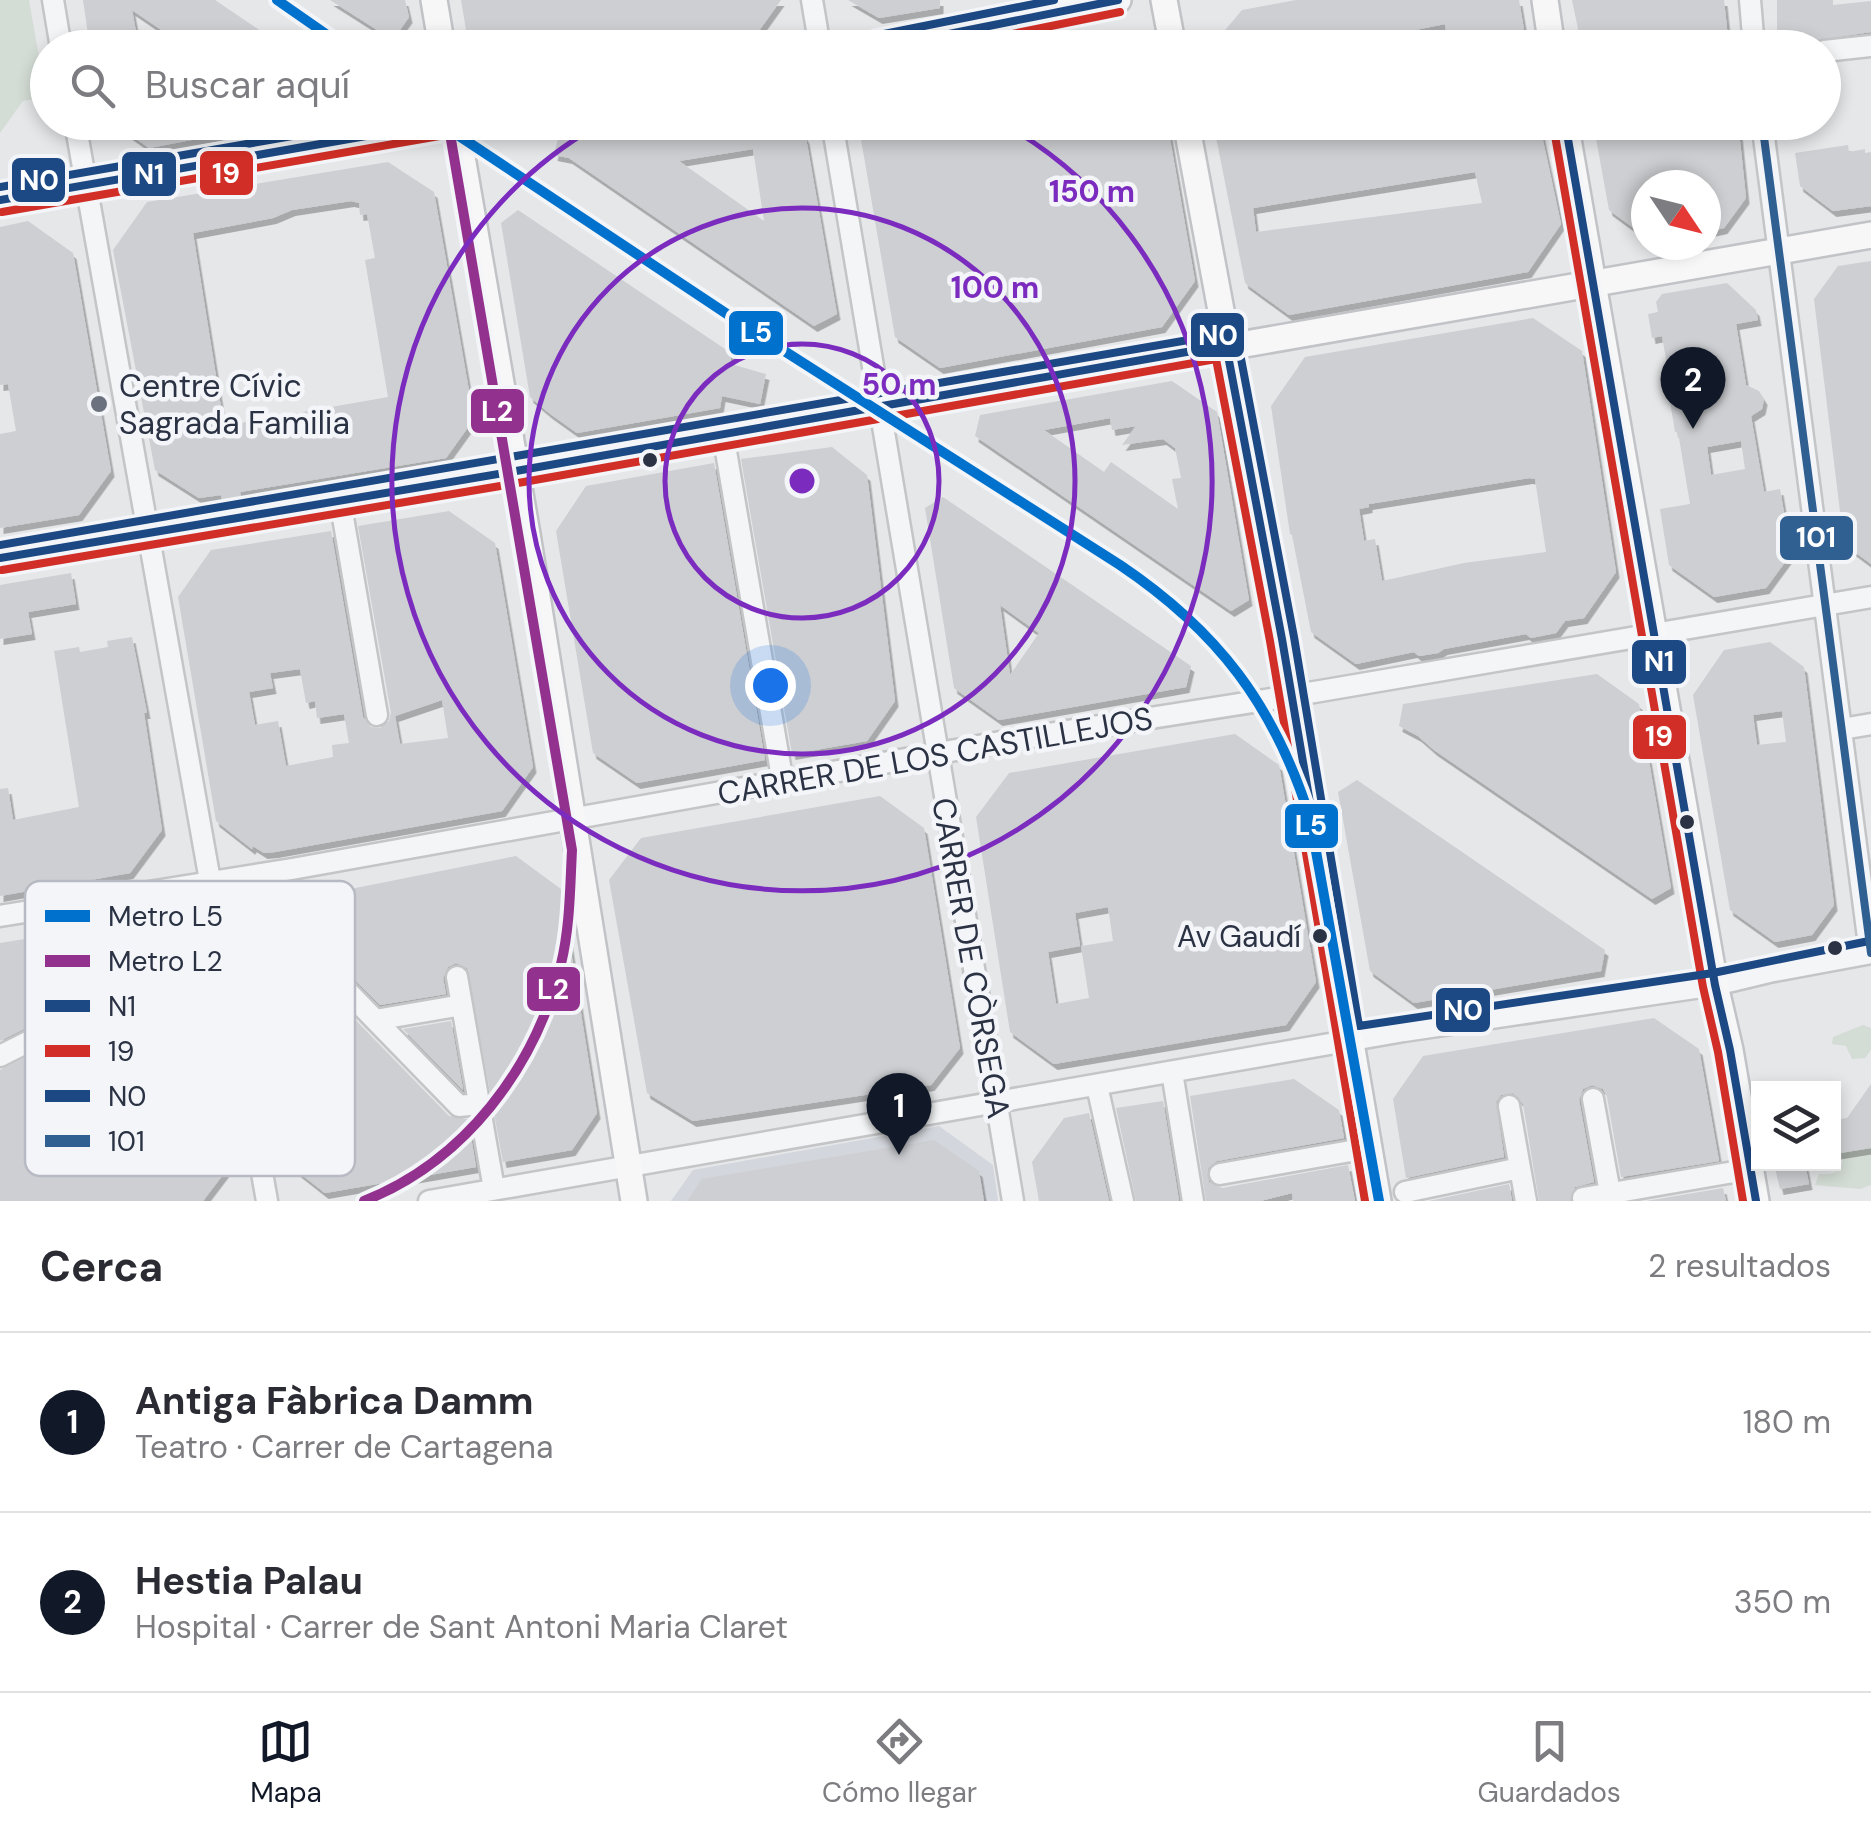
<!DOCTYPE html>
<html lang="es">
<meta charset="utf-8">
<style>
body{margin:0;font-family:"DM Sans",sans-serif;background:#f2f2f3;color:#2b2b33}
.controls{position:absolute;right:30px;bottom:30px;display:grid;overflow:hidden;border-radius:0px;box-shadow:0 5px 15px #0003}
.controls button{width:90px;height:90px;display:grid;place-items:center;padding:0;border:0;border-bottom:2px solid #e1e1e2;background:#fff;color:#2b2b33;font:50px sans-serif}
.compass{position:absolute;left:1631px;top:170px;width:90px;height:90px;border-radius:50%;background:#fff;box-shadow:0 5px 15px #0003;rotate:125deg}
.you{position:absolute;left:770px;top:685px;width:35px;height:35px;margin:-25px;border:8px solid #fff;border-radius:50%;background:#1a73e8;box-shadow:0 0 0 15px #1a73e833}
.badge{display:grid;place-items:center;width:65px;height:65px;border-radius:50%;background:#111827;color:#fff;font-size:32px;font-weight:700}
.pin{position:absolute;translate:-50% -82px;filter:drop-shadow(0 2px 5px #0008)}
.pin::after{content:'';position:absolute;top:52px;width:35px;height:30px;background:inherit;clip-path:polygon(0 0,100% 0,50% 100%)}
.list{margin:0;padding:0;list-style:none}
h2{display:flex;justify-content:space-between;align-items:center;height:130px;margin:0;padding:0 40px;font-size:42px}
h2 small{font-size:32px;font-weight:400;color:#7c7c81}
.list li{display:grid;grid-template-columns:65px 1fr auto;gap:30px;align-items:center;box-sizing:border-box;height:180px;padding:0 40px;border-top:2px solid #e1e1e2}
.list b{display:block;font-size:38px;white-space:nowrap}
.list p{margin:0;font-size:32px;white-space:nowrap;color:#7c7c81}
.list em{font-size:32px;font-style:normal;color:#7c7c81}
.icon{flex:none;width:55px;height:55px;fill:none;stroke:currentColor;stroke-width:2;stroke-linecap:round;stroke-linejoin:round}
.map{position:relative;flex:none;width:1871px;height:1201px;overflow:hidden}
.search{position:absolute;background:#fff;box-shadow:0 5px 15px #0003;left:30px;right:30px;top:30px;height:110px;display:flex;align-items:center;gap:25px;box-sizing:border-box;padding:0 35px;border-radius:55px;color:#7c7c81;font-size:38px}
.sheet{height:490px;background:#fff}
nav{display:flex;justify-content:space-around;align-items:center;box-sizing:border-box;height:140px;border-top:2px solid #e1e1e2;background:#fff;font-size:28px;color:#7c7c81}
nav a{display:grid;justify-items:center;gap:5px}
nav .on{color:#111827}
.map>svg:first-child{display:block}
.built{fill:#d3d6dc}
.green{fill:#d4ddd5}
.building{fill:#cdcfd2;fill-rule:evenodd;filter:url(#shadow)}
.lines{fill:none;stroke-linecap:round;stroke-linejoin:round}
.minor-casing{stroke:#c3c5c7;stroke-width:25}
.major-casing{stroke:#c1c3c7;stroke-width:30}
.minor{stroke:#f4f5f6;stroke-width:20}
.major{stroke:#f7f7f8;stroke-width:25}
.bus-1-casing{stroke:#f3f5f8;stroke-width:15}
.bus-2-casing{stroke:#f3f5f8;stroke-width:15}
.bus-3-casing{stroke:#f3f5f8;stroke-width:15}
.bus-4-casing{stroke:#f3f5f8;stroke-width:15}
.bus-1{stroke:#1c4883;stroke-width:8}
.bus-2{stroke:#d02e26;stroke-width:8}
.bus-3{stroke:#1c4883;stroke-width:8}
.bus-4{stroke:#305f92;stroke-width:8}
.metro-1-casing{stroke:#f3f5f8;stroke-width:18}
.metro-2-casing{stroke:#f3f5f8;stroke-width:18}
.metro-1{stroke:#0072ce;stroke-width:10}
.metro-2{stroke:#93328e;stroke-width:10}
.ring{fill:none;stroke:#7b2cbf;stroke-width:5}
.poi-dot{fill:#6b717e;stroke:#f3f5f8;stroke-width:4}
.bus-dot{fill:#2a3244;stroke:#f3f5f8;stroke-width:4}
.labels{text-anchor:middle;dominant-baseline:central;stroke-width:9;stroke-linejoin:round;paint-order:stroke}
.bus-label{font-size:30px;fill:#2a3244;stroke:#f3f5f8;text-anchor:end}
.poi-label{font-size:32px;fill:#2a3244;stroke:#f3f5f8;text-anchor:start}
.street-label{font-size:32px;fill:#2a3244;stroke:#f3f5f8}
.key{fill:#f3f5f8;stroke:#b7bac2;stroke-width:2.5}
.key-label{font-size:28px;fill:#2a3244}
.centre{fill:#7b2cbf;stroke:#f3f5f8;stroke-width:5}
.ring-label{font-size:30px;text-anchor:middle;font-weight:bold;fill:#7b2cbf;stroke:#f3f5f8;stroke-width:9;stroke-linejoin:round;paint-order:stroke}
.line-badge{stroke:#f3f5f8;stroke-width:4}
.badge-label{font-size:28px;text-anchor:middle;font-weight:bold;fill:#fff}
</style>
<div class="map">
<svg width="1871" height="1201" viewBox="0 0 1871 1201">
<defs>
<filter id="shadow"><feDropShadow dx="3.5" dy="6" stdDeviation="0" flood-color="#0004"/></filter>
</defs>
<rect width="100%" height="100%" fill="#e5e7e9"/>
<path class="built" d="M939,1126L993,1165L998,1201H671L693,1170Z"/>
<path class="green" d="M0,0H29L46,97L23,101L0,133Z
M1863,1025L1871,1028V1050L1865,1058L1852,1059L1846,1046L1832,1044L1833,1037Z
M1871,1148V1185L1860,1189L1815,1185L1819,1174C1835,1176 1845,1170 1842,1152Z"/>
<path class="building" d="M83,0H215L286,48H188L132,10L137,37L127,39L128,48H90Z
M330,0H405L409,17L393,40Z
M461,0H781L751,42L717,48H469Z
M848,0H940V8L879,18Z
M1296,0H1519L1527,48H1449L1445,24L1385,36L1387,48H1210L1242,10Z
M1572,0H1724L1729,48H1582Z
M1777,0H1833V5L1871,1V32L1782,45L1780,30H1777Z
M1109,31L1133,48H1061L1060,40Z
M112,122H243L244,130L149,148Z
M614,122H797L806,138L837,314L814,326L569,158L554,155L561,126L576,129ZM753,149L764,221L679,161Z
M858,122H1167L1195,281L1162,327L940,368L895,337Z
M1213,122H1297L1298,127L1328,122H1539L1561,224L1528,272L1289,315L1245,283ZM1475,172L1482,203L1256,232L1253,208Z
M1593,122H1738L1746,198L1724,228L1706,232V185H1646V237L1609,210Z
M1848,145L1849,152L1865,149V153L1871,152V206L1833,211L1800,186L1795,153Z
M388,162L434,192L474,419L446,458L240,492L241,497L222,500L221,495L199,498L155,470L113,250L147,202ZM351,201L359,203L360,215L367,214L375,258L365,260L388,397L224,426L193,233L273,218L292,210Z
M518,210L731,353V364L766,374L760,404L722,396L720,408L577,433L549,413L530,397L501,223Z
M28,221L73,253L111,471L79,515L0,528V434L16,431L8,384L0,385V227Z
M1871,261V564L1844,544L1814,299L1838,266Z
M1727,283L1756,310L1758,320L1736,324L1746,385L1759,391L1764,399L1762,409L1751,416L1764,492L1780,489L1791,554L1766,588L1714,597L1669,565L1660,509L1690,504L1678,432H1675L1669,395L1672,394L1662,336L1652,338L1648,314L1658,312L1656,302L1662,294ZM1741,441L1745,469L1711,475L1707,447Z
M1533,318L1582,351L1616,572L1584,618L1565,621L1556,633L1531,638L1526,634L1444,649L1438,653L1419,656L1414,652L1356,664L1311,632L1292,535L1290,534L1271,406L1305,357ZM1529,478L1535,479L1546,552L1464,563L1382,581L1375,539L1364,541L1359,509L1369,507V504Z
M1172,381L1217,412L1249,600L1231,611L975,436L980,415ZM1110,418L1112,430L1136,426L1122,445L1163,439L1175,448L1181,478L1172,479L1178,509L1111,462L1104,472L1044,430Z
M832,447L867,475L895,701L867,741L792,754L741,459Z
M714,463L765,760L637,783L593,753L556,531L586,486Z
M943,497L1191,666L1186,687L999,720L954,688L925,508ZM1000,605L1039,633L1010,675Z
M449,511L495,543L533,767L502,811L275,852L264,853L253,846L252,849L216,821L178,597L211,550L331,531L363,717L371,727L380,728L389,721L391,713L358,526ZM300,669L306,703L315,701L317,718L344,714L349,743L332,745L333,757L286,766L278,721L255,725L249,692L273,688L270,673ZM442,700L448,738L400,744L395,716Z
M71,573L76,604L28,612L32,634L0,639V585Z
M132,637L147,713H144L162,830L130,873L0,896V789L8,788L13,820L79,807L54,651L79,647L80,652L108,647L107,641Z
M1770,642L1804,667L1834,905L1812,935L1775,942L1730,910L1693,695L1724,650ZM1782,711L1786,742L1757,745L1753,715Z
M1597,674L1639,704L1671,888L1652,899L1434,750L1418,736L1399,726L1403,704Z
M1235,734L1279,765L1316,982L1286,1025L1054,1064L1010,1032L976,817L1009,773ZM1108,907L1113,941L1081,946L1089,998L1056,1004L1048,952L1080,946L1075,913Z
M1357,780L1605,950L1601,971L1414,1003L1370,971L1338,792Z
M880,796L924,828L960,1048L931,1085L693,1121L647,1093L609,880L641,838Z
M516,856L561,889L597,1113L572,1150L503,1162L467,968L456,963L448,967L443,978L446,994L380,1005L357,982L344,979L335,989L338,1002L449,1116L468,1119L476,1167L325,1193L283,1160L248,945L275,904Z
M148,919L186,947L0,1041V943Z
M195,973L228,1168L203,1201H0V1070Z
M1654,1018L1699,1049L1719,1161L1621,1177L1607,1097L1603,1089L1592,1085L1583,1089L1579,1100L1594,1182L1575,1187L1570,1201H1539L1523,1104L1513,1093L1501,1095L1496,1102L1504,1157L1406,1178L1393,1099L1423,1056Z
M451,1021L463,1090L403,1029Z
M1294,1079L1339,1110L1344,1138L1217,1161L1208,1168L1209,1182L1222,1188L1348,1165L1355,1201H1293L1292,1193L1260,1201H1206L1190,1096Z
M1871,1084V1148L1834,1154V1120L1847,1118Z
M1163,1101L1179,1201H1136L1116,1108Z
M1089,1113L1109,1201H1039L1032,1162L1064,1118Z
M934,1140L979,1171L984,1201H687L702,1179Z
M1774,1164H1805L1809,1184L1780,1189Z
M1509,1184L1512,1201H1429Z
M1723,1188L1726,1201H1646Z"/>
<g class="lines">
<defs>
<path id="minor" d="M53,0L61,48
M812,0L820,48
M1750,0L1754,48
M1824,51L1871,46
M75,122L267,1201
M832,122L1013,1201
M1762,122L1870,953
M723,434L783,783
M340,500L377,715
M1842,729L1871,724
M0,916L292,869L1017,739L1291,696L1871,597
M457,977L494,1189
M348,992L459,1106L479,1104
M375,1020L462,1005
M0,1056L222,944
M1172,1072L1193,1201
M1097,1086L1123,1201
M1593,1099L1610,1193
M1520,1168L1526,1201
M1220,1174L1368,1148
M1405,1192L1520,1168L1509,1106
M1583,1198L1751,1169
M429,1201L1404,1031L1715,985L1769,972L1871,953"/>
<path id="major" d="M434,0L442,48
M1164,0L1173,48
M1545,0L1552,48
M876,48L1118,0
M456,122L527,534L634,1201
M1186,122L1282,639L1378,1201
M1565,122L1715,985L1730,1050L1756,1201
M0,200L449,122
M0,558L516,471L1871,235"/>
</defs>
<use href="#minor" class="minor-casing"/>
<use href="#major" class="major-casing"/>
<use href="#minor" class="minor"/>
<use href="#major" class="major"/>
<defs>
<path id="bus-1" d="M879,48L1118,0
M1565,122L1715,985L1730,1050L1756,1201
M0,200L446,122
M0,558L516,471L1226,345L1282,639L1378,1201"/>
<path id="bus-2" d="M943,48L1120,12
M1553,124L1703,987L1718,1052L1743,1201
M2,212L451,134
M2,570L518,483L1216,359L1270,641L1365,1201"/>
<path id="bus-3" d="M874,36L1054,0
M0,187L373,122
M0,545L1229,333L1238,343L1294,637L1359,1026L1713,973L1869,941"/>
<path id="bus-4" d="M1762,122L1871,953"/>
</defs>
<use href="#bus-1" class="bus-1-casing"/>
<use href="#bus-2" class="bus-2-casing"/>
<use href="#bus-3" class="bus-3-casing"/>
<use href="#bus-4" class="bus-4-casing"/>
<use href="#bus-1" class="bus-1"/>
<use href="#bus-2" class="bus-2"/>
<use href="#bus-3" class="bus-3"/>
<use href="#bus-4" class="bus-4"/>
<defs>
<path id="metro-1" d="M277,0L346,48
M438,122L742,324L1120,565C1218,631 1274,705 1310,818L1379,1201"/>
<path id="metro-2" d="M364,1201C465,1161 535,1068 561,964C570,927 570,888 572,850L448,122"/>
</defs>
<use href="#metro-1" class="metro-1-casing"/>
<use href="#metro-2" class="metro-2-casing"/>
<use href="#metro-1" class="metro-1"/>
<use href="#metro-2" class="metro-2"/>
</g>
<g class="ring">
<circle cx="802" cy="481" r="137"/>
<circle cx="802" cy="481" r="273"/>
<path d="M1004 124A410 410 0 1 1 600 124"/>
</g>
<circle class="poi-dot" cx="99" cy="404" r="10"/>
<g class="bus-dot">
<circle cx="650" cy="460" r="9"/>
<circle cx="1687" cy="822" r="9"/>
<circle cx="1320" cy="936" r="9"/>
<circle cx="1835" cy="948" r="9"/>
</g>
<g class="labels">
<g class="bus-label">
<text x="1301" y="936">Av Gaudí</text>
</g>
<g class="poi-label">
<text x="119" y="386">Centre Cívic<tspan x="119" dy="37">Sagrada Familia</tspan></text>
</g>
<g class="street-label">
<text transform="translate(935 756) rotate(-10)">CARRER DE LOS CASTILLEJOS</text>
<text transform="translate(971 958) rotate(80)">CARRER DE CÒRSEGA</text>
</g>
</g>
<rect x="25" y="881" width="330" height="295" rx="15" class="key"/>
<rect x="45" y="910" width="45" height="12" fill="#0072ce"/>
<rect x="45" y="955" width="45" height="12" fill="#93328e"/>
<rect x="45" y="1000" width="45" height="12" fill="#1c4883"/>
<rect x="45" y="1045" width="45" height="12" fill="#d02e26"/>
<rect x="45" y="1090" width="45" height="12" fill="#1c4883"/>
<rect x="45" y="1135" width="45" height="12" fill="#305f92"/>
<g class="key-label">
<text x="108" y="926">Metro L5</text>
<text x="108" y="971">Metro L2</text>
<text x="108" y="1016">N1</text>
<text x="108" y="1061">19</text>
<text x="108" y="1106">N0</text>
<text x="108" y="1151">101</text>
</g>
<circle cx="802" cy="481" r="15" class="centre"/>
<g class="ring-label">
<text x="1092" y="202">150 m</text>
<text x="995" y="298">100 m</text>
<text x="899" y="395">50 m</text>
</g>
<g class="line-badge">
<rect x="198" y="149" width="57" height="48" rx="10" fill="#d02e26"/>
<rect x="120" y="150" width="58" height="48" rx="10" fill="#1c4883"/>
<rect x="10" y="156" width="57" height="48" rx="10" fill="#1c4883"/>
<rect x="727" y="309" width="58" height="48" rx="10" fill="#0072ce"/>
<rect x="1189" y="311" width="57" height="48" rx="10" fill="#1c4883"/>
<rect x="469" y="387" width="57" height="48" rx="10" fill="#93328e"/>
<rect x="1778" y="514" width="77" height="48" rx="10" fill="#305f92"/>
<rect x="1630" y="638" width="58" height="48" rx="10" fill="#1c4883"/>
<rect x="1631" y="713" width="57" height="48" rx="10" fill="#d02e26"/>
<rect x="1283" y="802" width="57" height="48" rx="10" fill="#0072ce"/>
<rect x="525" y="965" width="57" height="48" rx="10" fill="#93328e"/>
<rect x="1434" y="986" width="58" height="48" rx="10" fill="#1c4883"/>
</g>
<g class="badge-label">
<text x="226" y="183">19</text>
<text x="149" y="184">N1</text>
<text x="39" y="190">N0</text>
<text x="756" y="342">L5</text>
<text x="1218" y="345">N0</text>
<text x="497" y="421">L2</text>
<text x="1816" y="547">101</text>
<text x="1659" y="671">N1</text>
<text x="1659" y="746">19</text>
<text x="1311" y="835">L5</text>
<text x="553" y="999">L2</text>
<text x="1463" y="1020">N0</text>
</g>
</svg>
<div class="controls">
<button><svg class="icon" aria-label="layers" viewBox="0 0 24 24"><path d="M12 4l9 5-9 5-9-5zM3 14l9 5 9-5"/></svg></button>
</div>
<svg class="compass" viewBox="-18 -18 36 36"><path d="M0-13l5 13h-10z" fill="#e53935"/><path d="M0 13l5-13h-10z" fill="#7c7c81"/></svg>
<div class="you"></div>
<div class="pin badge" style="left:899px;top:1155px">1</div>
<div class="pin badge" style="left:1693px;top:429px">2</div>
<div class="search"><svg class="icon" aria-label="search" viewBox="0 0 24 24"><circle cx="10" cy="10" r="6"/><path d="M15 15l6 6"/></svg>Buscar aquí</div>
</div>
<section class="sheet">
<h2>Cerca<small>2 resultados</small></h2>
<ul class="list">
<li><span class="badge">1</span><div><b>Antiga Fàbrica Damm</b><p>Teatro · Carrer de Cartagena</p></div><em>180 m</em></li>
<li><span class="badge">2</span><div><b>Hestia Palau</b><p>Hospital · Carrer de Sant Antoni Maria Claret</p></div><em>350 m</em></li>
</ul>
</section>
<nav>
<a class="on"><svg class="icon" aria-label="map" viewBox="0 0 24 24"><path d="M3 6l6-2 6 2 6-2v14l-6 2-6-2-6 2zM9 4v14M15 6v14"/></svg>Mapa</a>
<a><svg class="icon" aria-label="directions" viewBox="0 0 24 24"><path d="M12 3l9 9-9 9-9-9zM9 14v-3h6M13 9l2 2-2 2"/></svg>Cómo llegar</a>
<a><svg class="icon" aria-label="saved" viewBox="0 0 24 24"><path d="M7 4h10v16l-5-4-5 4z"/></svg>Guardados</a>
</nav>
